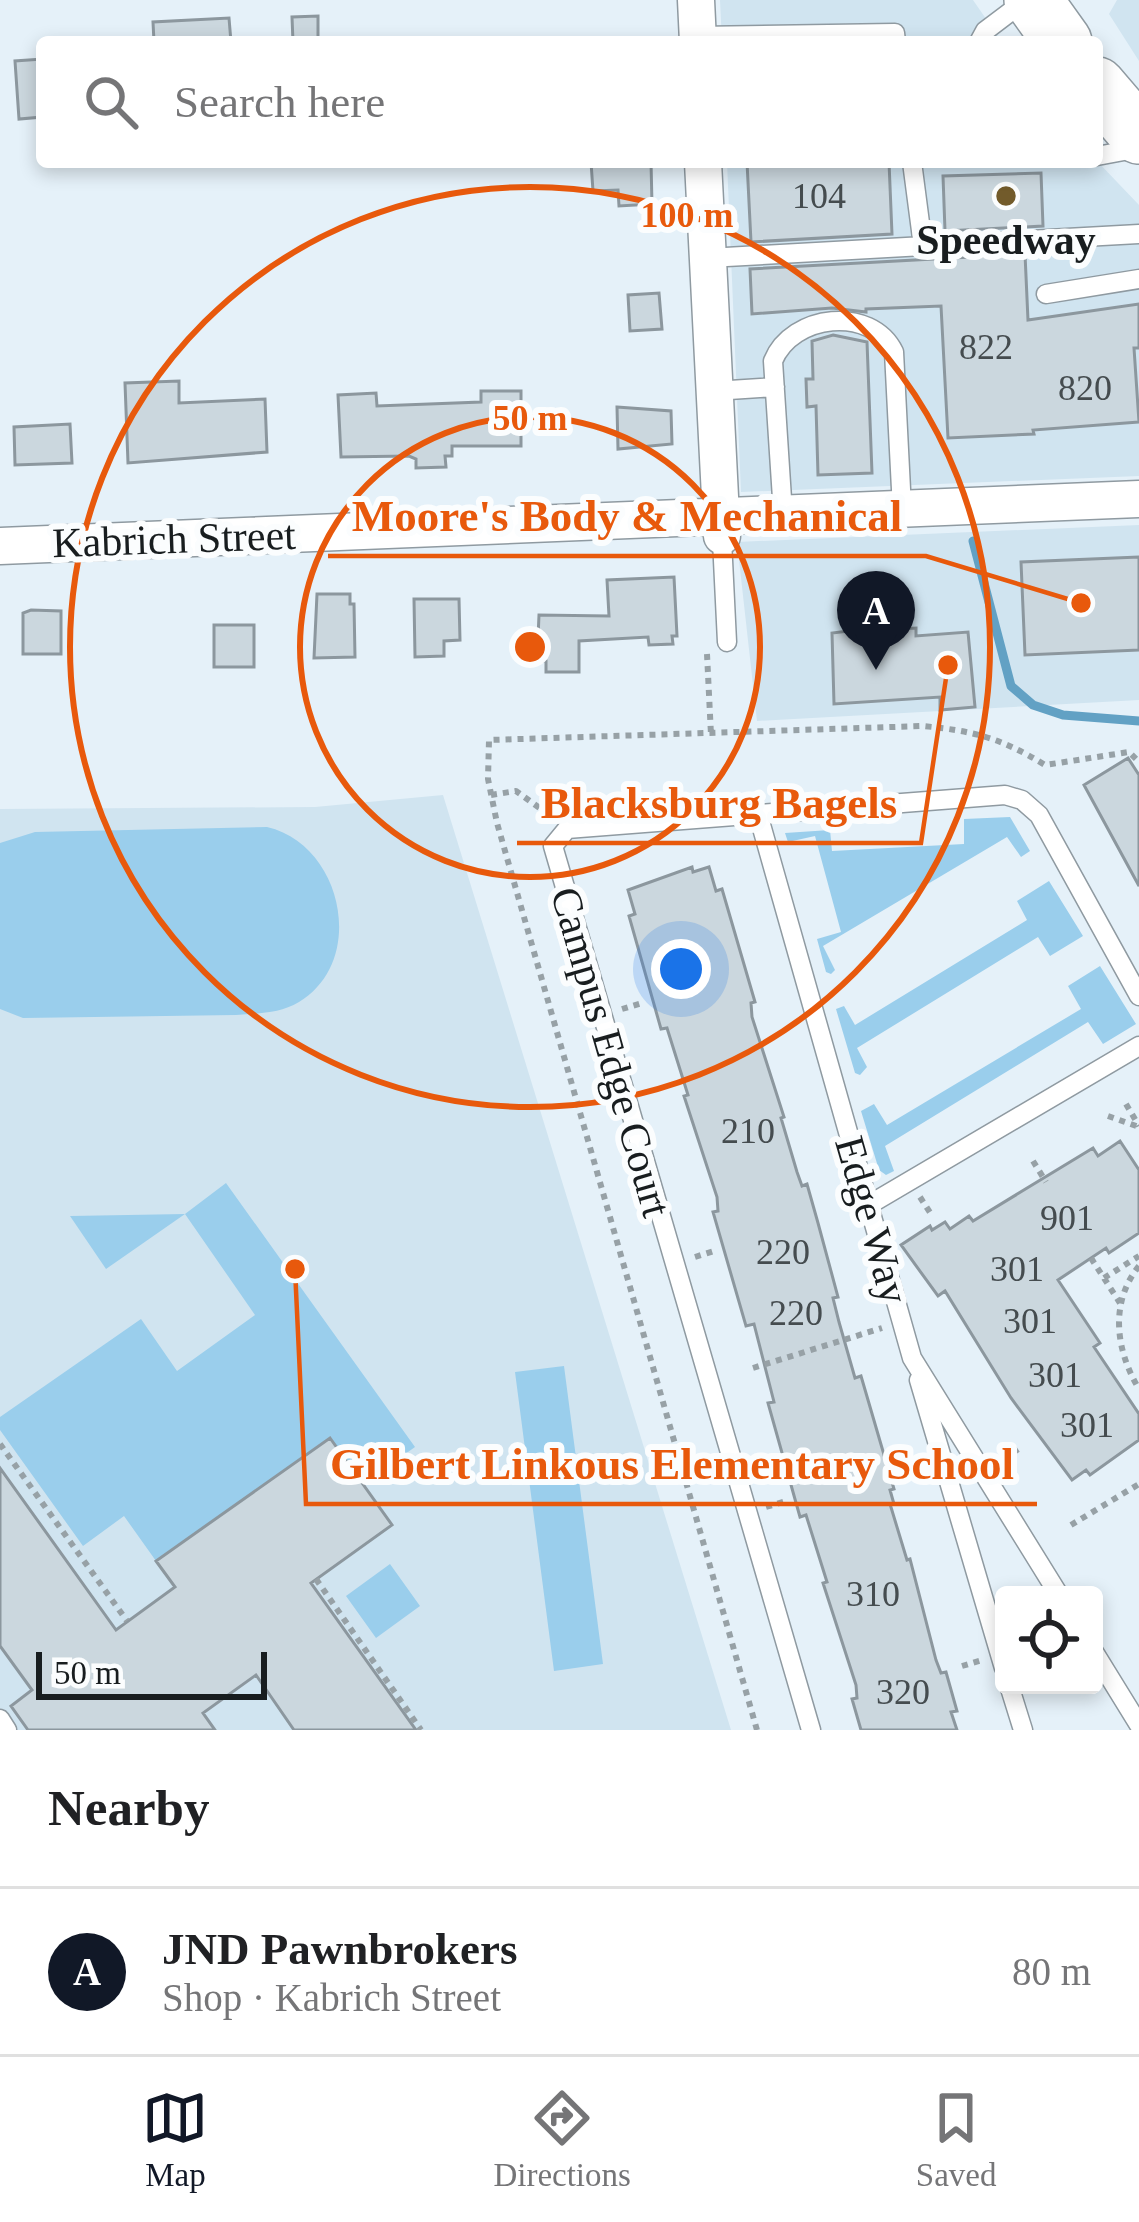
<!DOCTYPE html>
<meta charset="utf-8">
<style>
body{margin:0;font-family:Georgia,serif;background:#f2f2f2;color:#202124}
.controls{position:absolute;right:36px;bottom:36px;display:grid;overflow:hidden;border-radius:12px;box-shadow:0 6px 18px #0003}
.controls button{width:108px;height:108px;display:grid;place-items:center;padding:0;border:0;border-bottom:3px solid #e0e0e0;background:#fff;color:#202124;font:60px sans-serif}
.scale{position:absolute;left:36px;bottom:30px;width:231px;box-sizing:border-box;padding-left:12px;border:6px solid #181d1f;border-top:0;font-size:33px;line-height:42px;white-space:nowrap;color:#181d1f;-webkit-text-stroke:9px #fbfdfe;paint-order:stroke}
.you{position:absolute;left:681px;top:969px;width:42px;height:42px;margin:-30px;border:9px solid #fff;border-radius:50%;background:#1a73e8;box-shadow:0 0 0 18px #1a73e833}
.badge{display:grid;place-items:center;width:78px;height:78px;border-radius:50%;background:#111827;color:#fff;font-size:39px;font-weight:700}
.pin{position:absolute;translate:-50% -99px;filter:drop-shadow(0 3px 6px #0008)}
.pin::after{content:'';position:absolute;top:63px;width:42px;height:36px;background:inherit;clip-path:polygon(0 0,100% 0,50% 100%)}
.list{margin:0;padding:0;list-style:none}
h2{display:flex;justify-content:space-between;align-items:center;height:156px;margin:0;padding:0 48px;font-size:51px}
h2 small{font-size:39px;font-weight:400;color:#757577}
.list li{display:grid;grid-template-columns:78px 1fr auto;gap:36px;align-items:center;box-sizing:border-box;height:168px;padding:0 48px;border-top:3px solid #e0e0e0}
.list b{display:block;font-size:45px;white-space:nowrap}
.list p{margin:0;font-size:39px;white-space:nowrap;color:#757577}
.list em{font-size:39px;font-style:normal;color:#757577}
.icon{flex:none;width:66px;height:66px;fill:none;stroke:currentColor;stroke-width:2;stroke-linecap:round;stroke-linejoin:round}
.map{position:relative;flex:none;width:1139px;height:1730px;overflow:hidden}
.search{position:absolute;background:#fff;box-shadow:0 6px 18px #0003;left:36px;right:36px;top:36px;height:132px;display:flex;align-items:center;gap:30px;box-sizing:border-box;padding:0 42px;border-radius:12px;color:#757577;font-size:45px}
.sheet{height:324px;background:#fff}
nav{display:flex;justify-content:space-around;align-items:center;box-sizing:border-box;height:168px;border-top:3px solid #e0e0e0;background:#fff;font-size:33px;color:#757577}
nav a{display:grid;justify-items:center;gap:6px}
nav .on{color:#111827}
.map>svg:first-child{display:block}
.built{fill:#d0e4f0}
.green{fill:#9aceec}
.lines{fill:none;stroke-linecap:round;stroke-linejoin:round}
.stream{stroke:#62a1c4;stroke-width:9}
.building{fill:#cbd7de;stroke:#8c979e;stroke-width:3}
.service-casing{stroke:#8f9aa1;stroke-width:21}
.minor-casing{stroke:#8f9aa1;stroke-width:39}
.primary-casing{stroke:#8f9aa1;stroke-width:60}
.path{stroke:#97a1a6;stroke-width:6;stroke-dasharray:6 6;stroke-linecap:butt}
.service{stroke:#fff;stroke-width:18}
.minor{stroke:#fff;stroke-width:36}
.primary{stroke:#fff;stroke-width:57}
.ring{fill:none;stroke:#e8590c;stroke-width:6}
.poi-dot{fill:#725b2b;stroke:#fbfdfe;stroke-width:4.5}
.labels{text-anchor:middle;dominant-baseline:central;stroke-width:12;stroke-linejoin:round;paint-order:stroke}
.number-label{font-size:36px;fill:#454c4f}
.poi-label{font-size:42px;font-weight:bold;fill:#181d1f;stroke:#fbfdfe}
.street-label{font-size:42px;fill:#181d1f;stroke:#fbfdfe}
.centre{fill:#e8590c;stroke:#fbfdfe;stroke-width:6}
.ring-label{font-size:36px;text-anchor:middle;font-weight:bold;fill:#e8590c;stroke:#fbfdfe;stroke-width:12;stroke-linejoin:round;paint-order:stroke}
.leader{fill:none;stroke:#e8590c;stroke-width:4.5}
.callout-dot{fill:#e8590c;stroke:#fbfdfe;stroke-width:4.5}
.callout-label{font-size:45px;text-anchor:middle;font-weight:bold;fill:#e8590c;stroke:#fbfdfe;stroke-width:12;stroke-linejoin:round;paint-order:stroke}
</style>
<div class="map">
<svg width="1139" height="1730" viewBox="0 0 1139 1730">
<rect width="100%" height="100%" fill="#e5f1f9"/>
<path class="built" d="M720,0H973L1002,42H722Z
M1117,0H1139V61L1109,14Z
M1097,161L1139,205V476L741,492L727,162Z
M1139,525V700L757,721L737,542Z
M443,795L731,1730H0V809L315,807Z"/>
<path class="green" d="M1010,817L1030,851L1021,857L1007,837L823,946L835,970L831,974L826,972L817,939L841,932L815,836L788,842L785,833L830,830L832,851L964,844V819Z
M267,827C342,844 368,960 299,1002C279,1014 258,1013 236,1015L23,1018L0,1009V843L35,832Z
M1049,881L1083,936L1050,956L1038,937L857,1048L867,1067L860,1075L855,1073L836,1009L844,1006L855,1025L1027,920L1017,901Z
M1100,966L1136,1024L1103,1044L1088,1022L885,1146L894,1171L886,1175L879,1170L861,1111L874,1104L887,1125L1081,1009L1068,986Z
M226,1183L415,1447L363,1484L329,1438L156,1561L124,1516L83,1546L0,1430V1417L141,1319L177,1371L255,1315L185,1214L106,1269L70,1216L185,1214Z
M564,1366L603,1664L554,1671L515,1372Z
M390,1564L420,1606L376,1638L346,1596Z"/>
<g class="lines">
<path class="stream" d="M973,541L1011,686L1033,705L1063,715L1139,721"/>
</g>
<path class="building" d="M318,16V42H293L292,17Z
M229,18L231,42H154L153,22Z
M42,59V117L19,119L15,61Z
M591,162H651L652,204L619,206L618,190L593,191Z
M747,162H889L892,234L751,242Z
M1041,173L1043,226L945,231L943,176Z
M1025,254L1028,320L1139,304V348H1134L1139,422L1033,430L1034,434L948,438L941,306L866,309V312L832,308L752,314L750,269Z
M659,293L662,329L630,331L628,295Z
M833,335L867,342L872,473L818,475L816,406L807,407L806,379H813L812,341Z
M179,381V403L265,399L267,452L128,463L125,383Z
M481,391H521V446H452V456H445L446,467L416,468V459L409,456L341,457L338,395L376,393L377,406L481,402Z
M617,407L671,411L672,444L618,449Z
M70,424L72,463L15,465L14,427Z
M1139,557V650L1025,655L1021,562Z
M674,577L677,636H672L673,644L649,645L648,637L579,641V672H546V661H537L539,615L609,616L607,580Z
M317,594H350V604H354L355,657L314,658Z
M414,599H459L460,640L444,641V656L415,657Z
M31,610L61,611V654H23V613Z
M214,625H254V667H214Z
M899,625V629L916,628V636L968,632L975,707L940,710V697L834,704L832,633Z
M1128,758L1139,775V886L1084,785Z
M692,867L693,872L709,867L716,891L722,889L755,1002L751,1003L752,1017L784,1117L781,1118L797,1172L802,1186L807,1184L818,1223L838,1297L833,1298L839,1322L855,1378L861,1376L894,1489L890,1490L894,1504H890L907,1560L910,1559L936,1660L941,1673L946,1672L957,1711L951,1712L957,1730H861L852,1699L857,1698L856,1685L823,1583L827,1582L806,1515L800,1517L768,1403L774,1402L754,1324L746,1326L713,1212L718,1211L717,1197L684,1096L688,1095L667,1028L661,1029L629,916L635,914L628,890Z
M1120,1141L1139,1170V1233L1109,1253L1106,1248L1058,1280L1100,1343L1094,1347L1139,1414V1440L1090,1475L1086,1470L1072,1480L1011,1398L945,1291L938,1296L901,1245L930,1226L932,1230L945,1222L950,1229L969,1216L973,1221L1093,1148L1098,1156Z
M330,1438L392,1525L311,1583L416,1730H294L256,1675L203,1713L215,1730H28L11,1706L32,1690L0,1646V1468L116,1630L175,1587L156,1561Z"/>
<g class="lines">
<defs>
<path id="service" d="M697,36L895,33L896,42
M979,42L985,31L1026,0
M1097,156L1139,148
M912,162L923,246
M708,258L1139,234
M1046,294L1139,279
M714,391L775,387
M783,514L773,361C792,314 871,305 894,352L902,509
M722,540L727,642
M758,814L912,1358L1059,1595
M867,1206L1139,1046
M919,1380L1004,1668
M1094,1652L1139,1725
M1009,1685L1023,1730
M0,1719L7,1730
M811,1730L553,846L567,829L1005,795L1022,800L1039,815L1139,996"/>
<path id="minor" d="M696,0L698,42
M703,162L722,536
M0,546L1139,499"/>
<path id="primary" d="M1033,0L1063,42
M1097,86L1139,135"/>
</defs>
<use href="#service" class="service-casing"/>
<use href="#minor" class="minor-casing"/>
<use href="#primary" class="primary-casing"/>
<path class="path" d="M707,654L711,735
M491,795L516,791L541,809L545,821
M622,1009L642,1003
M1126,1104L1139,1126
M1108,1116L1139,1127
M1033,1161L1046,1182
M920,1197L931,1214
M695,1257L714,1251
M1091,1258L1120,1303
M1139,1266C1109,1303 1116,1351 1139,1389
M1104,1278L1139,1256
M753,1368L882,1328
M0,1444L127,1621
M1003,1459L1020,1448
M766,1507L786,1501
M1071,1525L1139,1484
M316,1579L421,1730
M962,1666L982,1660
M757,1730L497,823L488,779L489,740L923,726C974,731 1001,738 1045,765L1129,752L1139,762"/>
<use href="#service" class="service"/>
<use href="#minor" class="minor"/>
<use href="#primary" class="primary"/>
</g>
<g class="ring">
<circle cx="530" cy="647" r="230"/>
<circle cx="530" cy="647" r="460"/>
</g>
<circle class="poi-dot" cx="1006" cy="196" r="12"/>
<g class="labels">
<g class="number-label">
<text x="819" y="196">104</text>
<text x="986" y="347">822</text>
<text x="1085" y="388">820</text>
<text x="748" y="1131">210</text>
<text x="1067" y="1218">901</text>
<text x="783" y="1252">220</text>
<text x="1017" y="1269">301</text>
<text x="796" y="1313">220</text>
<text x="1030" y="1321">301</text>
<text x="1055" y="1375">301</text>
<text x="1087" y="1425">301</text>
<text x="873" y="1594">310</text>
<text x="903" y="1692">320</text>
</g>
<g class="poi-label">
<text x="1006" y="240">Speedway</text>
</g>
<g class="street-label">
<text transform="translate(174 539) rotate(-2)">Kabrich Street</text>
<text transform="translate(611 1052) rotate(74)">Campus Edge Court</text>
<text transform="translate(872 1220) rotate(74)">Edge Way</text>
</g>
</g>
<circle cx="530" cy="647" r="18" class="centre"/>
<g class="ring-label">
<text x="687" y="227">100 m</text>
<text x="530" y="430">50 m</text>
</g>
<path class="leader" d="M1081 603L926 556H328M948 665L921 843H517M295 1269L306 1504H1037"/>
<g class="callout-dot">
<circle cx="1081" cy="603" r="12"/>
<circle cx="948" cy="665" r="12"/>
<circle cx="295" cy="1269" r="12"/>
</g>
<g class="callout-label">
<text x="627" y="531">Moore's Body &amp; Mechanical</text>
<text x="719" y="818">Blacksburg Bagels</text>
<text x="672" y="1479">Gilbert Linkous Elementary School</text>
</g>
</svg>
<div class="controls">
<button><svg class="icon" aria-label="locate" viewBox="0 0 24 24"><circle cx="12" cy="12" r="6"/><path d="M12 2v4M12 18v4M2 12h4M18 12h4"/></svg></button>
</div>
<div class="scale">50 m</div>
<div class="you"></div>
<div class="pin badge" style="left:876px;top:670px">A</div>
<div class="search"><svg class="icon" aria-label="search" viewBox="0 0 24 24"><circle cx="10" cy="10" r="6"/><path d="M15 15l6 6"/></svg>Search here</div>
</div>
<section class="sheet">
<h2>Nearby<small></small></h2>
<ul class="list">
<li><span class="badge">A</span><div><b>JND Pawnbrokers</b><p>Shop · Kabrich Street</p></div><em>80 m</em></li>
</ul>
</section>
<nav>
<a class="on"><svg class="icon" aria-label="map" viewBox="0 0 24 24"><path d="M3 6l6-2 6 2 6-2v14l-6 2-6-2-6 2zM9 4v14M15 6v14"/></svg>Map</a>
<a><svg class="icon" aria-label="directions" viewBox="0 0 24 24"><path d="M12 3l9 9-9 9-9-9zM9 14v-3h6M13 9l2 2-2 2"/></svg>Directions</a>
<a><svg class="icon" aria-label="saved" viewBox="0 0 24 24"><path d="M7 4h10v16l-5-4-5 4z"/></svg>Saved</a>
</nav>
